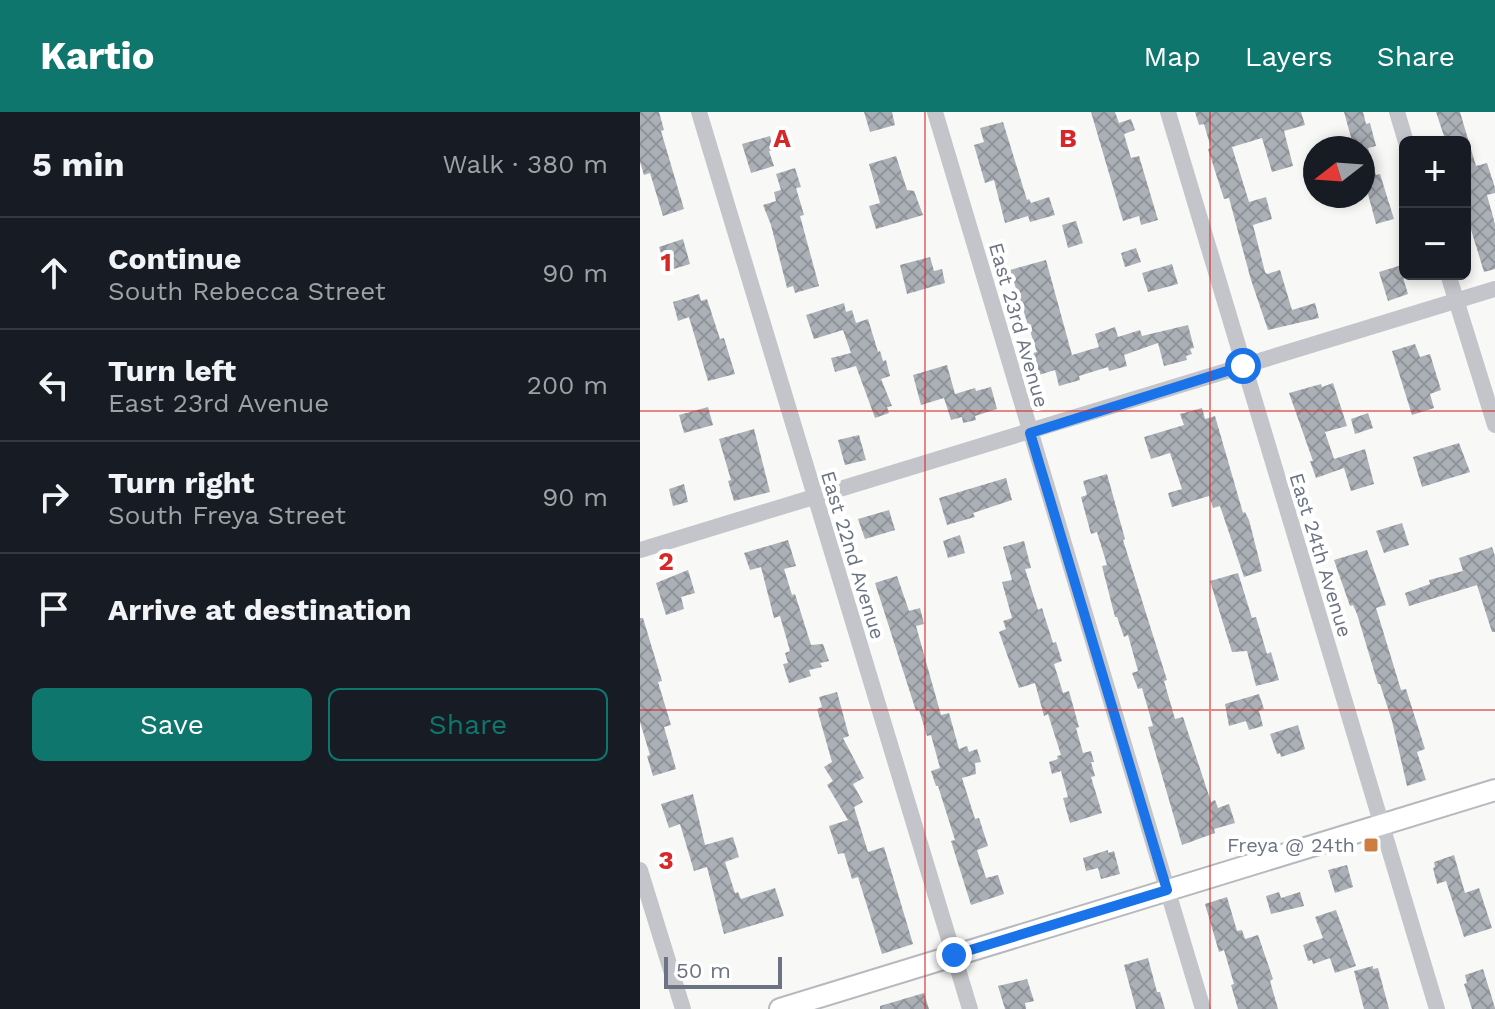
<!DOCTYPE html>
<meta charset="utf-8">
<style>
body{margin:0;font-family:"Work Sans",sans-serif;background:#20242c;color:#f1f3f6}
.controls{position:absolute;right:24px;top:24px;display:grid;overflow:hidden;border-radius:12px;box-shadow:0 4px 12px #0003}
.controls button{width:72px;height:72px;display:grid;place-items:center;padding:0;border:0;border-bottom:2px solid #363941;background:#171b24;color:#f1f3f6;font:40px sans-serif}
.compass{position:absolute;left:663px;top:24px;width:72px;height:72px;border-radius:50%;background:#171b24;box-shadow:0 4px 12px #0003;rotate:253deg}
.scale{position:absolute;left:24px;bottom:20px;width:118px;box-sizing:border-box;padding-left:8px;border:4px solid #6c7484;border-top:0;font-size:22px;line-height:28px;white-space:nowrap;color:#6c7484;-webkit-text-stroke:6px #fff;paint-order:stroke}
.stop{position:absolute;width:24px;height:24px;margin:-18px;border:6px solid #1a73e8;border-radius:50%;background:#fff}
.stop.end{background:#1a73e8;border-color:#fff;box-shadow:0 2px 8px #0008}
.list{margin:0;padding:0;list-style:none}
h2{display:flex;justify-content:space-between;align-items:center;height:104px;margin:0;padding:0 32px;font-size:34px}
h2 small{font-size:26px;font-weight:400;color:#9ea1a6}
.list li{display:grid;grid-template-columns:52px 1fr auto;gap:24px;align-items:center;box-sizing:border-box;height:112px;padding:0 32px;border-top:2px solid #363941}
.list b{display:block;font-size:30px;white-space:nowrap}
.list p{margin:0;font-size:26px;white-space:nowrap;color:#9ea1a6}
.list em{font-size:26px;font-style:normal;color:#9ea1a6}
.actions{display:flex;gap:16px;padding:24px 32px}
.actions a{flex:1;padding:18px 0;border:2px solid #0f766e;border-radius:12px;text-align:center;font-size:28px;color:#0f766e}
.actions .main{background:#0f766e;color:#fff}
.icon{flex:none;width:44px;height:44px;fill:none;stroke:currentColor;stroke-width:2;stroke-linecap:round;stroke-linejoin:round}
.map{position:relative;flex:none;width:855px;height:897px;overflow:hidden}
header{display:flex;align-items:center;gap:48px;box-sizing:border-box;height:112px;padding:0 40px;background:#0f766e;color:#fff}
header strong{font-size:38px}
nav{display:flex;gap:44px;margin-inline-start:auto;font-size:28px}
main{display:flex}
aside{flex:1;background:#171b24}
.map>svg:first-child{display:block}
.building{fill:url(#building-cross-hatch)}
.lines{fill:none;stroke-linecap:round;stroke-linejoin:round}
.major-casing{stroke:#b7b9be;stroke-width:24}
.minor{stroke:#c3c5ca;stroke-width:16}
.major{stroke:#fff;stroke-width:20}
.route{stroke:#1a73e8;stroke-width:10}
.grid{fill:none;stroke:#d62828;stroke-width:2;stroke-opacity:0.55}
.poi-dot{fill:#ce7d41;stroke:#fff;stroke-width:3}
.labels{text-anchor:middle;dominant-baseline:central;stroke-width:8;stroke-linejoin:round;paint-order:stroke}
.street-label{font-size:20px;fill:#6c7484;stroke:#fff}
.poi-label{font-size:20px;fill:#6c7484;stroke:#fff;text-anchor:end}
.grid-label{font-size:26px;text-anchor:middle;font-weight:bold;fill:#d62828;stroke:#fff;stroke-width:8;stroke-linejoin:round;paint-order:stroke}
</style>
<header>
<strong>Kartio</strong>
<nav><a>Map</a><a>Layers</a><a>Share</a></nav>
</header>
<main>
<aside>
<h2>5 min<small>Walk · 380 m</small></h2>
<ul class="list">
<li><svg class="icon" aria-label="ahead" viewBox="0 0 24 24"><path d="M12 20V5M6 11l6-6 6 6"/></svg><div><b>Continue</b><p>South Rebecca Street</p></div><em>90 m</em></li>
<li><svg class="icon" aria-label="left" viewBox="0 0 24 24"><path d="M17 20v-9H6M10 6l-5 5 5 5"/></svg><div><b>Turn left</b><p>East 23rd Avenue</p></div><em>200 m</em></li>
<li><svg class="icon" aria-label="right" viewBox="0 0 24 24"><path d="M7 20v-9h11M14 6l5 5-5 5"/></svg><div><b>Turn right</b><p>South Freya Street</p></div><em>90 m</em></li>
<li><svg class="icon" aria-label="arrive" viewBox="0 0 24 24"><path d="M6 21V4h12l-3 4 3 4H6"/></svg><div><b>Arrive at destination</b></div></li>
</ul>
<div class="actions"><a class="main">Save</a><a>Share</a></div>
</aside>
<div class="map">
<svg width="855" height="897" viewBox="0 0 855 897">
<defs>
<pattern id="building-cross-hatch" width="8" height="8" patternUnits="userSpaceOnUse" patternTransform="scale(2)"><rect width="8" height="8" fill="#abafb6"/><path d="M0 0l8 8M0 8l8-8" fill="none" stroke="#8f939a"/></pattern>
</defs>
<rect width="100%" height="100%" fill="#f8f9f7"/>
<path class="building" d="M0,0H19L24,18L21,19L44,97L23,104L10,61L4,63L0,50Z
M224,0H252L255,13L230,20Z
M451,0H475L479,11L491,7L495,18L484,22L491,46L499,44L518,108L501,113L499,104L483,109Z
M555,0H661L665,13L644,19L653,54L632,60L622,26L592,35L609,90L626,85L632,107L613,113L625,160L627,162L640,158L652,198L675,191L679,206L628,218L611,168L589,86L584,87L568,37L571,36L564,12L559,13Z
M704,0H723L726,12L730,11L736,34L728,36L736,63L740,62L754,107L736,112L728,82L723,83V36H714Z
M796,0H820L836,54L847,51L855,76V81L847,83L855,112V157L844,160L829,111L825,112V30H806Z
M363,10L387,88L389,87L391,91L409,85L415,103L390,110L388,104L365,111L354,68L345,71L334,33L344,30L340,16Z
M130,24L134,38L129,39L134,54L111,61L102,32Z
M256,44L267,78L274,79L283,103L236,117L229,94L240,91L229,52Z
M155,56L161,75L156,76L164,103L160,104L179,174L155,181L153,174L147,176L131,113L123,93L136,89L134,80L141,78L136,62Z
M436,109L443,131L428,136L422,113Z
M43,127L50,152L27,159L19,135Z
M496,136L501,150L485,155L481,141Z
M290,145L294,159L302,157L305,171L267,182L260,153Z
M406,148L432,243L459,235L455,222L475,215L478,225L500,218L502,224L548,213L554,236L550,237L552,242L546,244L547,248L524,254L518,231L484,243L487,254L469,259L468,255L439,264L440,268L419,274L415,258L399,263L393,241L397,240L370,158Z
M532,152L538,172L508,180L502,161Z
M765,152L764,169L768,182L748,189L739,160Z
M59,182L61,189L67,187L80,227L84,226L95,262L68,269L49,205L38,209L33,190Z
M204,191L206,200L212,198L216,211L228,207L238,240L240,239L243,249L246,248L250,264L241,267L252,294L247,295L249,301L235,306L216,254L195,260L191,246L211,241L203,218L174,227L166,203Z
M775,232L780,245L790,242L801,278L790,282L794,296L772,303L752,239Z
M307,253L315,282L335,276L336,279L351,275L357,297L335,304L336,308L323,311L322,305L311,308L304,286L281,293L273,263Z
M693,271L707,314L685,320L694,347L725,337L734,372L711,379L704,356L676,366L670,349H673L649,281L681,272L682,275Z
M68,295L73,313L44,321L39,303Z
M562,296L565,307L575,304L603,401L605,400L609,408L622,459L604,465L580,394L573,396L569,384L532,395L528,381L542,377L530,341L511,347L504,325L544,313L540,302Z
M728,301L733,316L715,322L711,307Z
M114,317L130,380L94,389L88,369L91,368L79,327Z
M219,323L226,348L205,353L198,328Z
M819,331L830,360L782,375L773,345Z
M467,362L485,427L483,428L527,568L524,569L535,607L543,605L571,690L575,688L578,696L589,692L595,711L574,717L575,721L542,733L508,615L513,614L502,576L498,577L492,561L498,559L488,523L484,525L477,505H475L462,454L467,453L457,420L451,422L441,385L447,383L443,369Z
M366,366L372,388L333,401L335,405L307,413L299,386Z
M44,372L48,390L33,394L29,377Z
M249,398L255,418L225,427L218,407Z
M762,411L769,433L744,441L736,419Z
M320,423L325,441L308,446L303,429Z
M148,428L156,454L144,457L152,483L155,482L171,533L183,532L189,549L180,551L182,555L169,558L171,564L149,571L143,552L148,551L145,541L150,539L140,504L134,506L121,455L110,458L104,441Z
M384,429L391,456L385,457L398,498L402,496L413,531L416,530L422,549L414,552L423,581L429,579L439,615L436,616L443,641L451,639L454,650H451L455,664L451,665L462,701L430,711L423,686L428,685L421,659L412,662L409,650L418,647L417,644L421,643L408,602L404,604L395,571L379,576L359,520L366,517L363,509L372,506L362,470L372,468L363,435Z
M852,435L855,444V520H852L837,473L769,494L765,481L790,472L789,468L823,459L819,446Z
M727,438L746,493L736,496L761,578L766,577L785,637L777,640L786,668L767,674L752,609L740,572H738L717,502L713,493L710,494L694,448Z
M48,458L55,481L41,485L44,497L26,503L16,471Z
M598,461L612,506L616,505L627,542L631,540L639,568L616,574L607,539L592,540L570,469Z
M257,464L269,499L280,496L284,512L276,514L301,603L309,601L319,637L327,634L329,640L337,637L341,650L335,651L336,662L322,666L335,707L339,706L348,734L337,738L346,766L358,763L364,782L331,793L311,729L315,728L298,674H296L291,659L300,656L291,623L287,624L279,598L276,599L235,471Z
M0,506H3L22,569L18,570L31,613L24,615L36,657L13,664L7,644L10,643L0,610Z
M197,580L209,624L203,626L224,666L213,672L223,690L214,695L228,740L244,735L273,832L242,842L218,765L212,767L204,741L198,742L189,714L208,708L187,673L193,669L184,655L192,650L177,597L182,595L179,585Z
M619,582L624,597L619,599L623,614L609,618L606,609L589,614L585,592Z
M658,613L665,637L641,645L640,641L637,642L630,622Z
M53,682L65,733L93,725L99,745L85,750L95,781L98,780L101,787L135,776L144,804L84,822L67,755L54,759L40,712L29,716L21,692Z
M468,738V741L474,739L480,762L461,767L458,756L446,759L443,746Z
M814,743L825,781L839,776L852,816L824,825L806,769L797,772L793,756L795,755L794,750Z
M707,753L713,775L695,781L688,758Z
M639,780L641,786L660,780L664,794L631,802L626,784Z
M587,785L597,819L602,818L605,827L618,823L633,867L630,869L638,897H598L591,873L594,872L584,838L579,840L565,792Z
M696,798L716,854L695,861L690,846L673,852L672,848L668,849L663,833L683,826L675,805Z
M508,846L517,880H520L525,897H496L484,853Z
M733,854V857L738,856L749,897H724L714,859Z
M843,857L855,896V897H832L824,872L827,871L825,863Z
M387,867L394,889L385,891L386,897H365L358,874Z
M284,881L289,897H240V894Z"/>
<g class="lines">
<defs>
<path id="major" d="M140,897L855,678"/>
</defs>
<use href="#major" class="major-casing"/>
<path class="minor" d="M59,0L330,897
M295,0L563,897
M528,0L797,897
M757,0L766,30
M808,162L855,313
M0,438L855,177
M0,758L43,897"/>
<use href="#major" class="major"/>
</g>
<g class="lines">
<path class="route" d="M314,843L527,778L390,321L603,254"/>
</g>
<path class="grid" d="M285,0V897M570,0V897M0,299H855M0,598H855"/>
<rect class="poi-dot" x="723" y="725" width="16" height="16" rx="4"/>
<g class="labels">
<g class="street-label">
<text transform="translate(379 213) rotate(74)">East 23rd Avenue</text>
<text transform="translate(213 443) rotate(73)">East 22nd Avenue</text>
<text transform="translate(681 443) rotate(73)">East 24th Avenue</text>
</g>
<g class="poi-label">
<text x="715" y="733">Freya @ 24th</text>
</g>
</g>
<g class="grid-label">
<text x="142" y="35">A</text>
<text x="428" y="35">B</text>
<text x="26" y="159">1</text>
<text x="26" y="458">2</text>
<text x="26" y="757">3</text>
</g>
</svg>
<div class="controls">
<button>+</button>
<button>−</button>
</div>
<svg class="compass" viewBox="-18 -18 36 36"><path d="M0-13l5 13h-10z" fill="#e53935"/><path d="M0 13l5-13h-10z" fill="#9ea1a6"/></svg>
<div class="scale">50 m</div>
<div class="stop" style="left:603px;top:254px"></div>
<div class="stop end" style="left:314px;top:843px"></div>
</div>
</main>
